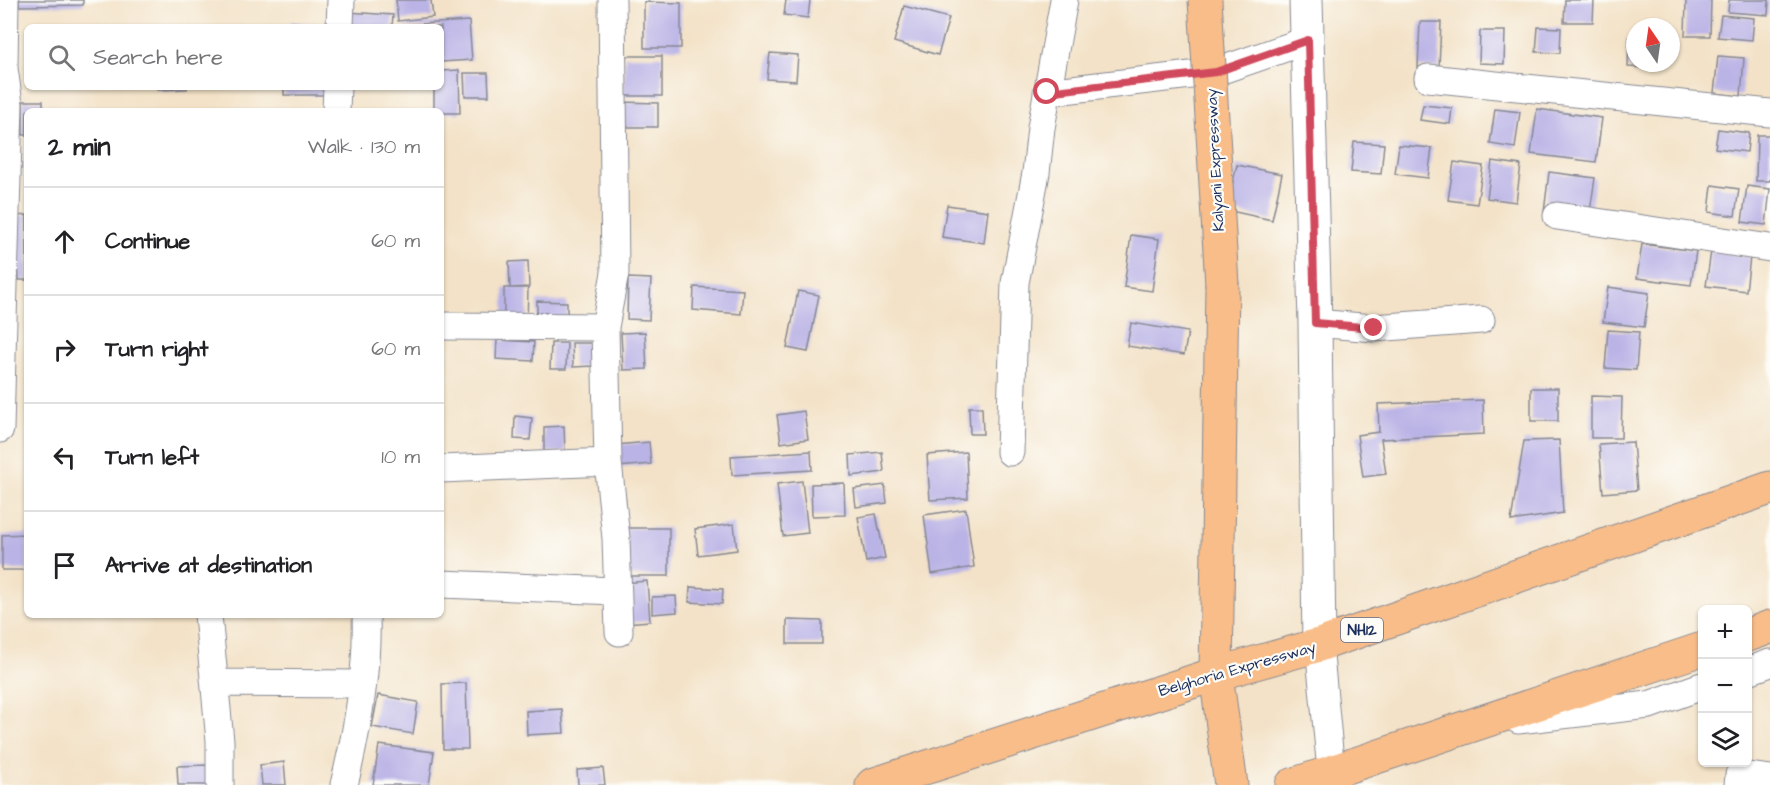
<!DOCTYPE html>
<meta charset="utf-8">
<style>
body{margin:0;font-family:"Architects Daughter",sans-serif;background:#f2f2f2;color:#202124}
.controls{position:absolute;right:18px;bottom:18px;display:grid;overflow:hidden;border-radius:9px;box-shadow:0 2px 4px #0004}
.controls button{width:54px;height:54px;display:grid;place-items:center;padding:0;border:0;border-bottom:2px solid #e0e0e0;background:#fff;color:#202124;font:30px sans-serif}
.compass{position:absolute;left:1626px;top:18px;width:54px;height:54px;border-radius:50%;background:#fff;box-shadow:0 2px 4px #0004;rotate:347deg}
.stop{position:absolute;width:18px;height:18px;margin:-14px;border:4px solid #d1495b;border-radius:50%;background:#fff}
.stop.end{background:#d1495b;border-color:#fff;box-shadow:0 2px 6px #0008}
.list{margin:0;padding:0;list-style:none}
h2{display:flex;justify-content:space-between;align-items:center;height:78px;margin:0;padding:0 24px;font-size:26px}
h2 small{font-size:20px;font-weight:400;color:#757577}
.list li{display:grid;grid-template-columns:39px 1fr auto;gap:18px;align-items:center;box-sizing:border-box;height:108px;padding:0 24px;border-top:2px solid #e0e0e0}
.list b{display:block;font-size:22px;white-space:nowrap}
.list em{font-size:20px;font-style:normal;color:#757577}
.icon{flex:none;width:33px;height:33px;fill:none;stroke:currentColor;stroke-width:2;stroke-linecap:round;stroke-linejoin:round}
.map{position:relative;flex:none;width:1770px;height:785px;overflow:hidden}
.search{position:absolute;background:#fff;box-shadow:0 2px 4px #0004;left:24px;top:24px;width:420px;height:66px;display:flex;align-items:center;gap:15px;box-sizing:border-box;padding:0 21px;border-radius:9px;color:#757577;font-size:22px}
.panel{position:absolute;background:#fff;box-shadow:0 2px 4px #0004;left:24px;top:108px;width:420px;height:510px;border-radius:9px}
.map>svg:first-child{display:block}
.building{fill:#bab3e6}
.lines{fill:none;stroke-linecap:round;stroke-linejoin:round}
.minor-casing{stroke:#878892;stroke-width:29}
.tertiary-casing{stroke:#878892;stroke-width:35}
.trunk-casing{stroke:#878892;stroke-width:35}
.minor{stroke:#fff;stroke-width:27}
.tertiary{stroke:#fff;stroke-width:33}
.trunk{stroke:#f8bd89;stroke-width:33}
.trunk-bridge-casing{stroke:#878892;stroke-width:35;stroke-linecap:butt}
.trunk-bridge{stroke:#f8bd89;stroke-width:33}
.route{stroke:#d1495b;stroke-width:8}
.labels{text-anchor:middle;dominant-baseline:central;stroke-width:4.5;stroke-linejoin:round;paint-order:stroke}
.shield{fill:#fdfcf7;stroke:#5f6c8c;stroke-width:1.5}
.shield-label{font-size:15px;font-weight:bold;fill:#1b2f5e}
.street-label{font-size:16px;fill:#1b2f5e;stroke:#fdfcf7}
</style>
<div class="map">
<svg width="1770" height="785" viewBox="0 0 1770 785">
<rect width="100%" height="100%" fill="#fdfcf7"/>
<filter id="ink" filterUnits="userSpaceOnUse"><feTurbulence type="fractalNoise" baseFrequency=".0167" numOctaves="2"/><feDisplacementMap in="SourceGraphic" scale="12" xChannelSelector="R" yChannelSelector="G"/><feConvolveMatrix kernelMatrix="1 2 1 2 8 2 1 2 1" color-interpolation-filters="sRGB"/></filter>
<filter id="wash" filterUnits="userSpaceOnUse"><feTurbulence type="fractalNoise" baseFrequency=".008" numOctaves="4" result="noise"/><feDisplacementMap in="SourceGraphic" scale="24" xChannelSelector="R" yChannelSelector="G"/><feGaussianBlur stdDeviation="1.35" result="paint"/><feColorMatrix in="noise" values="0 0 0 0 0 0 0 0 0 0 0 0 0 0 0 0 0 1.4 0 .05"/><feComposite in="paint" operator="in"/></filter>
<g filter="url(#wash)">
<rect width="100%" height="100%" fill="#f3e2c7"/>
<g id="blocks">
<path class="building" d="M19,0H83V5L19,6Z
M396,0H431L433,17L398,21Z
M786,0H810L808,18L784,15Z
M1565,0H1594L1593,22H1564Z
M1686,0H1711L1710,36H1685Z
M1729,0H1769L1768,15L1728,12Z
M644,2L681,3V48H644Z
M904,6L949,18L938,55L894,42Z
M347,12L393,15L392,27H346Z
M1721,15L1754,18L1752,40L1718,37Z
M469,21L472,60L441,62V27H405L404,25Z
M291,22L327,25V27H290Z
M1420,22H1441L1439,68L1418,67Z
M1538,27L1561,28L1560,53L1536,52Z
M1480,31H1505L1504,64L1479,63Z
M1629,37H1635V63H1648V68L1628,67Z
M770,53L798,55L796,81L767,79Z
M625,56H662V96H624Z
M1718,56L1744,58L1741,96L1714,93Z
M459,70L460,113H441V111H434V87H441V71Z
M464,73H488L489,96H465Z
M158,87H187V89L158,90Z
M284,87H324V95H284Z
M23,101H43V111H27V135H23Z
M619,102L658,103V127H619Z
M1423,105L1452,108L1450,124L1420,120Z
M1495,109L1520,112L1515,148L1490,144Z
M1537,109L1602,118L1596,162L1531,154Z
M1718,129L1749,133L1747,152L1715,148Z
M1757,135H1770V181H1756Z
M1354,142L1384,144L1381,174L1351,172Z
M1399,145L1432,148L1428,178L1395,174Z
M1492,161L1521,165L1516,202L1487,198Z
M1454,162L1483,166L1477,204L1448,200Z
M1237,165L1282,174L1272,220L1226,210Z
M1549,172L1595,178L1589,218L1544,212Z
M1712,185L1739,189L1735,216L1709,212Z
M1747,186L1770,189L1766,225L1742,222Z
M947,205L988,211L984,243L942,237Z
M27,215V280H19L16,216Z
M1131,235L1159,239L1152,291L1124,287Z
M1642,244L1696,251L1691,285L1637,278Z
M1711,251L1750,257L1746,291L1706,286Z
M528,261L529,287L510,288L509,262Z
M628,278L651,279L649,320L627,319Z
M694,287L743,290L741,314L693,310Z
M1608,287L1649,293L1644,327L1603,322Z
M504,288H528L527,324H504Z
M798,291L819,295L808,352L787,348Z
M537,301L567,302V321L537,320Z
M1131,323L1188,332L1184,355L1127,346Z
M1608,330L1639,332L1636,370L1605,368Z
M645,332L647,369L623,370L621,333Z
M497,340L534,342L533,361L496,359Z
M551,343H567L566,369H550Z
M572,343H592L593,366L573,367Z
M1531,388H1558V421H1531Z
M1591,396L1622,397L1621,438H1591Z
M1483,400L1484,434L1381,439L1386,474L1363,477L1357,435L1379,432L1378,404Z
M969,407H982L983,434H970Z
M804,411L808,439L781,443L777,415Z
M515,416L532,418L530,440L514,439Z
M564,426L565,452H544V427Z
M1559,440L1563,513L1511,521L1524,441Z
M649,442L651,464L618,467L616,445Z
M1633,442L1637,490L1603,493L1599,444Z
M811,451L812,470L732,475L731,456Z
M882,452L884,472L851,476L850,455Z
M966,452L968,498L930,500L927,455Z
M802,481L808,533L783,536L777,484Z
M844,483L845,515L812,516L811,484Z
M885,485L887,503L856,507L854,489Z
M966,509L974,567L932,574L924,515Z
M876,514L885,558L866,562L858,517Z
M734,524L737,550L698,555L695,529Z
M626,528H669V576H626Z
M27,534V570H2V535Z
M647,581L650,621L625,623L623,583Z
M690,587L723,589L722,604L689,602Z
M676,596L677,612L652,614V597Z
M787,620L822,621V644H787Z
M466,683L468,749H443L442,684Z
M378,695L418,702L413,734L372,727Z
M562,709L564,733L527,735L526,711Z
M379,745L434,752L429,785H373Z
M284,762L286,785H262L260,765Z
M208,765V785H178L177,766Z
M603,768L605,785H578L577,770Z"/>
</g>
</g>
<g filter="url(#ink)">
<use href="#blocks" fill-opacity="0" stroke="#878892" stroke-width="1.5"/>
<g class="lines">
<defs>
<path id="minor" d="M612,0L615,273L605,327L608,462L616,538L619,632
M340,27L341,0
M1428,78L1770,113
M1047,92L1216,72L1308,40
M336,111L337,87
M1557,216L1770,248
M1315,323L1374,328L1481,320
M441,326L605,327
M0,429L9,104L4,68L5,0
M1010,452L1015,283L1036,173L1041,128L1064,0
M441,469L608,462
M441,584L616,591
M208,615L220,741V785
M1319,645L1331,771
M1748,671L1770,663
M215,683L361,684
M1518,720L1649,705L1702,686
M344,785C357,732 368,670 366,615
M1738,785L1739,775L1770,779"/>
<path id="tertiary" d="M1306,0L1315,323L1319,645"/>
<path id="trunk" d="M1222,285L1216,674L1231,785
M1748,635L1770,627
M872,785L1216,674L1319,645L1770,488
M1292,785L1702,649"/>
</defs>
<use href="#minor" class="minor-casing"/>
<use href="#tertiary" class="tertiary-casing"/>
<use href="#trunk" class="trunk-casing"/>
<use href="#minor" class="minor"/>
<use href="#tertiary" class="tertiary"/>
<use href="#trunk" class="trunk"/>
<defs>
<path id="trunk-bridge" d="M1205,0L1222,285"/>
</defs>
<use href="#trunk-bridge" class="trunk-bridge-casing"/>
<use href="#trunk-bridge" class="trunk-bridge"/>
</g>
</g>
<g class="lines" filter="url(#ink)">
<path class="route" d="M1047,92L1216,72L1308,40L1315,323L1374,328"/>
</g>
<g class="labels">
<rect class="shield" x="1341" y="618" width="42" height="24" rx="4.5"/>
<g class="shield-label">
<text x="1362" y="630">NH12</text>
</g>
<g class="street-label">
<text transform="translate(1215 160) rotate(-93)">Kalyani Expressway</text>
<text transform="translate(1237 669) rotate(-16)">Belghoria Expressway</text>
</g>
</g>
</svg>
<div class="controls">
<button>+</button>
<button>−</button>
<button><svg class="icon" aria-label="layers" viewBox="0 0 24 24"><path d="M12 4l9 5-9 5-9-5zM3 14l9 5 9-5"/></svg></button>
</div>
<svg class="compass" viewBox="-18 -18 36 36"><path d="M0-13l5 13h-10z" fill="#e53935"/><path d="M0 13l5-13h-10z" fill="#757577"/></svg>
<div class="stop" style="left:1047px;top:92px"></div>
<div class="stop end" style="left:1374px;top:328px"></div>
<div class="search"><svg class="icon" aria-label="search" viewBox="0 0 24 24"><circle cx="10" cy="10" r="6"/><path d="M15 15l6 6"/></svg>Search here</div>
<section class="panel">
<h2>2 min<small>Walk · 130 m</small></h2>
<ul class="list">
<li><svg class="icon" aria-label="ahead" viewBox="0 0 24 24"><path d="M12 20V5M6 11l6-6 6 6"/></svg><div><b>Continue</b></div><em>60 m</em></li>
<li><svg class="icon" aria-label="right" viewBox="0 0 24 24"><path d="M7 20v-9h11M14 6l5 5-5 5"/></svg><div><b>Turn right</b></div><em>60 m</em></li>
<li><svg class="icon" aria-label="left" viewBox="0 0 24 24"><path d="M17 20v-9H6M10 6l-5 5 5 5"/></svg><div><b>Turn left</b></div><em>10 m</em></li>
<li><svg class="icon" aria-label="arrive" viewBox="0 0 24 24"><path d="M6 21V4h12l-3 4 3 4H6"/></svg><div><b>Arrive at destination</b></div></li>
</ul>
</section>
</div>
